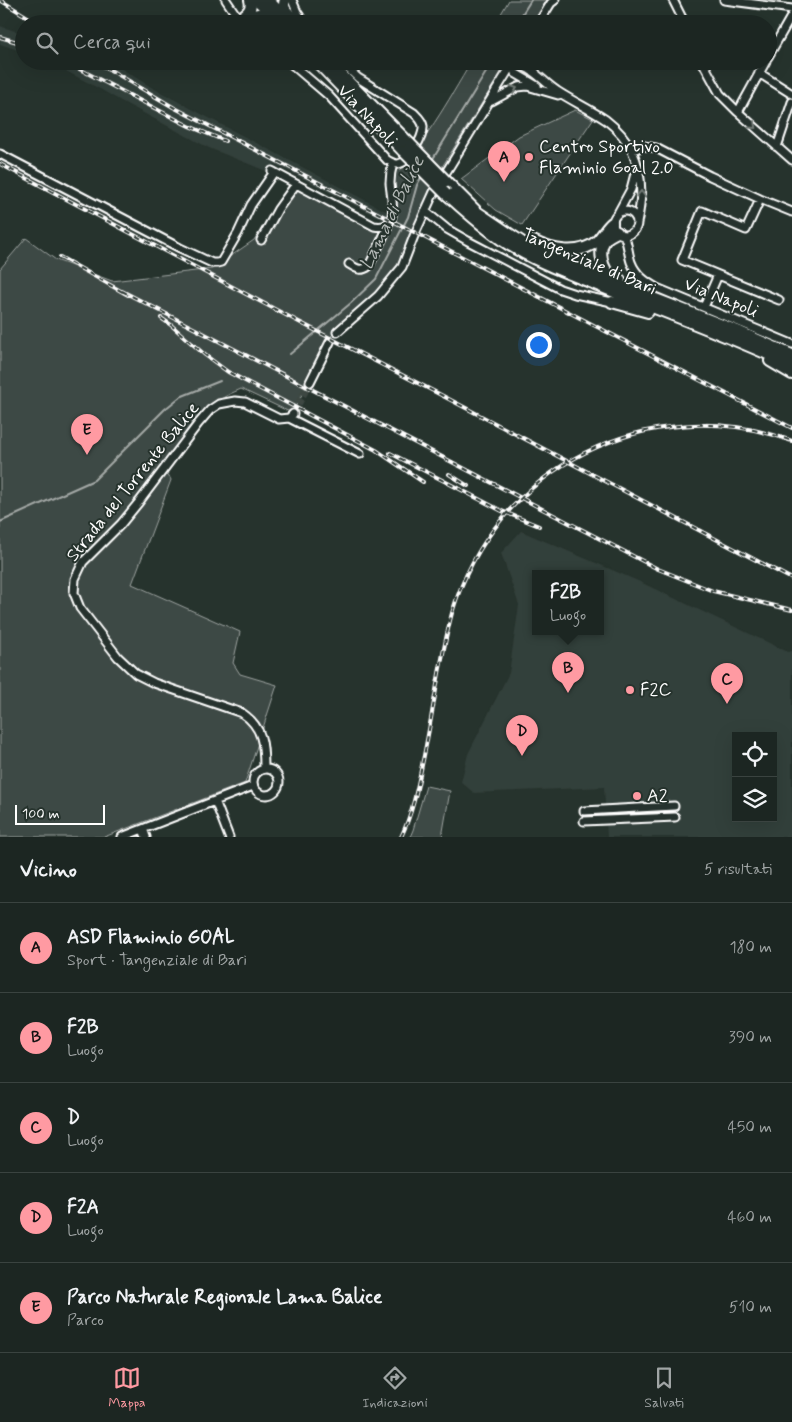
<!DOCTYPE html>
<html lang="it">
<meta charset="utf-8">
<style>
body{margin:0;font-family:Mynerve,sans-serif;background:#29322f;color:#f1f3f6}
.controls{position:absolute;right:15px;bottom:15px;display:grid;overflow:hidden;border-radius:0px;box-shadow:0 5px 20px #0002}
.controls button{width:45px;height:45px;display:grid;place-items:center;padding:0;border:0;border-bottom:1px solid #3a4340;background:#1c2622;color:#f1f3f6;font:25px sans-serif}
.scale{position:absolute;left:15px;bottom:12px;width:90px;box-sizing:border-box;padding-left:5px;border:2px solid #fff;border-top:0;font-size:14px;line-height:18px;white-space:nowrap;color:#fff;-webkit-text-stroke:4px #26332d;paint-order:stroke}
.you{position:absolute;left:538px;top:344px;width:18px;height:18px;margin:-12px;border:4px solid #fff;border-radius:50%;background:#1a73e8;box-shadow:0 0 0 8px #1a73e833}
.badge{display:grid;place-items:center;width:32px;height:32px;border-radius:50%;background:#ff9aa2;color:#111;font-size:16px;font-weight:700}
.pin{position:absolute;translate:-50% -41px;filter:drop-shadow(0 1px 2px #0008)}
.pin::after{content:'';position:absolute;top:26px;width:18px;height:15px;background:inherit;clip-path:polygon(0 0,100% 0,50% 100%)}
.popup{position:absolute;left:532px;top:570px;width:72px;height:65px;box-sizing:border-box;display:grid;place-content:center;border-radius:0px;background:#1c2622;filter:drop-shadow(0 1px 4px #0005);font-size:16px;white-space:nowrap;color:#a0a5a5}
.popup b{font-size:19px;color:#f1f3f6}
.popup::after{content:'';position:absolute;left:50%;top:100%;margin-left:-10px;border:10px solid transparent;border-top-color:#1c2622}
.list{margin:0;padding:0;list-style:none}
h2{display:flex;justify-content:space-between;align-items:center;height:65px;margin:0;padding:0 20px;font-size:21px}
h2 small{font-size:16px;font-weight:400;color:#a0a5a5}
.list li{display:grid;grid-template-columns:32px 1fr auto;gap:15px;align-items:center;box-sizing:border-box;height:90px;padding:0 20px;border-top:1px solid #3a4340}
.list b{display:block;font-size:19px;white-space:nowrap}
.list p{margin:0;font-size:16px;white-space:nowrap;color:#a0a5a5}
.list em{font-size:16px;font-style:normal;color:#a0a5a5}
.icon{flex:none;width:28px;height:28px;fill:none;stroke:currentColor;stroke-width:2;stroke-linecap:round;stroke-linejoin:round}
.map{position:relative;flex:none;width:792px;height:837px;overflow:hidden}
.search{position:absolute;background:#1c2622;box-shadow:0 5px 20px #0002;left:15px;right:15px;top:15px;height:55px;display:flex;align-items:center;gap:12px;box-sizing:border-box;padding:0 18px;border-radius:28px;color:#a0a5a5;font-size:19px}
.sheet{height:515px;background:#1c2622}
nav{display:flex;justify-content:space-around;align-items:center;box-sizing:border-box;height:70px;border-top:1px solid #3a4340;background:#1c2622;font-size:14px;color:#a0a5a5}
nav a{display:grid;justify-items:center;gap:2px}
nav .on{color:#ff9aa2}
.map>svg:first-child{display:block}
.built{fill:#333f3a;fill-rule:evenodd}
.green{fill:#3e4944;stroke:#9ea4a2}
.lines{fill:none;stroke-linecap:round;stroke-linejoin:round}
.stream{stroke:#a4a9a7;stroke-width:2}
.minor-tunnel{stroke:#3c4742;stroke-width:7;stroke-dasharray:7 3.5;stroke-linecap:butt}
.minor-casing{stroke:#fff;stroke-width:11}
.highway-casing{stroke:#fff;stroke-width:14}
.minor{stroke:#26332d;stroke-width:7}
.highway{stroke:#26332d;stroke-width:10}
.rail-casing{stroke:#fff;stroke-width:4}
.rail{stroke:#26332d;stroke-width:2;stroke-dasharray:5.5;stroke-linecap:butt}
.highway-bridge-casing{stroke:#fff;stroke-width:14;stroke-linecap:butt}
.highway-bridge{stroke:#26332d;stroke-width:10}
.oneway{stroke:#727a76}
.poi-dot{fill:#ff9aa2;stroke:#26332d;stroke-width:2}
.labels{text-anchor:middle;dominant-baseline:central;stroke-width:4;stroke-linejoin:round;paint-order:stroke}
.street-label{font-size:18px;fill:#fff;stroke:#26332d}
.poi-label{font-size:18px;fill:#fff;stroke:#26332d;text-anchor:start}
.water-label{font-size:19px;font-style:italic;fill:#b3b8b6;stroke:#26332d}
</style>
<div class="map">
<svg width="792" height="837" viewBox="0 0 792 837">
<rect width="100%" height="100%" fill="#26332d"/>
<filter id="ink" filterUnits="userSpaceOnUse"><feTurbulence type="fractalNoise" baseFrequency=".02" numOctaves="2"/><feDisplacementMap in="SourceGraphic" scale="10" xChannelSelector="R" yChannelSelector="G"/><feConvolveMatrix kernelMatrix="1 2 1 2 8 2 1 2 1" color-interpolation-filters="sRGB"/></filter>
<g filter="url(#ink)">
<path class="built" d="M0,26L24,34V52L0,44Z
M47,61H109L151,87L190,108L391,214L386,221L274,164L271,173L209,148L121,101L100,89Z
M521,531L638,581L788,652L792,651V837H607L604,787L474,793L461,782L468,754L509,673L519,605L501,553ZM536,574H600V632H536ZM736,736H773V818H736Z"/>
<path class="green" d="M509,0H547L532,24H495Z
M472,61H508L432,183L405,258L356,318L332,335L328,342L317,369L307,385L292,413L241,389C216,399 195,415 181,439C175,449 172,461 167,472L171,480L132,584L240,632L233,663L240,674L277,685L245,783L104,837H0V269L26,238L56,260L112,281L212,269L254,240L272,212L294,183L357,219L383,225L390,209L389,177C425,145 447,102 472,61Z
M575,110L593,119L522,225L496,210L461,179L519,136Z
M426,786L450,791L442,837H410L413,830Z"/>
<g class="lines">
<path class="stream" d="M516,24L531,0
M431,162L493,61
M290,354L351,303L376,279L408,217L417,185L422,176
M0,522L94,480L165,409L180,397L220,381"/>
<path class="minor-tunnel" d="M293,414L310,382"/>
<defs>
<path id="minor" d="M226,0L241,22
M292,0L297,12L305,24
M673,0L685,24
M724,0L792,9
M538,24L551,3L555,0
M768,57L792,15
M288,61L329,96L387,160C391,162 394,164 398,164C409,163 424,136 423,126C422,120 418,117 414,113L358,78L340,61
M532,61V67L536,73
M702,61L720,94L738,112L792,160
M512,65C532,64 541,81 557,91C572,101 590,109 606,120C640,146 646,183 637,223
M512,65L515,73L537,86
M759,73L792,94
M492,101L518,87L527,86L558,95
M738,112L766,61
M777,147L792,102
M633,150L644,146L656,148L710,176L760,199L792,212
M0,154L180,248L212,263H217L221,262L238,233L251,205L274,172
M272,171L374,226C401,231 391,198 390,183C390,177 391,170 393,163
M758,204L746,230L702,211L682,260L779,300
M425,211L447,229L468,241L560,289L575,294L612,302
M613 223a12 12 0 1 1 24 0a12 12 0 1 1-24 0Z
M618,213L631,189L637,166
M624,235C628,244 628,253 631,262C636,275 646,282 657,288L792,344
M261,240L278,209L296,184
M349,264C357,269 361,272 369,266L387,229L385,226
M704,307L718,275
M337,332L378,296L402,267L414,236L434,192L514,61
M310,382L330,342
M289,418L360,454
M264,768C264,745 263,727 242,713L154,683L136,674L118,657L80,608L74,593L75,579L83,562L121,524L139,502L198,424L210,410L219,404L235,401L245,402L279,419L289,418L293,414
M253 782a13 13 0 1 1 26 0a13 13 0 1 1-26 0Z
M215,801L229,837
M584,811L674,806
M584,821L675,817
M143,829L146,837
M122,837L253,786"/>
<path id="highway" d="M257,0L272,15
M268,0L292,24
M285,0C282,7 286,11 291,16
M238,19C246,14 253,10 250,0
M246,24C256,10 261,13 275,19
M316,61L403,151
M328,61L410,144
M447,182L477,212L526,245L563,263L740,332L792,355
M446,194C466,211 486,230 508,244C535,261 565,272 595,284C660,311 728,335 792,365
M617,232C614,234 610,235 607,238C597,248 601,270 613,277C615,279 618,279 620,280
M533,241C552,251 580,256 597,241C603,235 606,228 612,223
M612,302L648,312
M770,361L792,374"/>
</defs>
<use href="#minor" class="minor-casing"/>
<use href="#highway" class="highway-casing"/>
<use href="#minor" class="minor"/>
<use href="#highway" class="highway"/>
<defs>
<path id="rail" d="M0,0L39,24
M0,37L24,44
M64,61L189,126L225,141
M95,61L173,107L792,428
M0,164L299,322L443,396L792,579
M60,257L128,295
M122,291L658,569L713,591L792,610
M161,318L171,325L205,355L228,372L376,450L423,482
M390,453L502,511L539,526
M449,474L468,486
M401,837C412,814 417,790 422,765C429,733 434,700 440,668C444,650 447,631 452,613C495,467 650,389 792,441"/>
</defs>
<use href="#rail" class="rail-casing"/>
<use href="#rail" class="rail"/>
<defs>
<path id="highway-bridge" d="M410,144L447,182
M403,151L446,194"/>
</defs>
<use href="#highway-bridge" class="highway-bridge-casing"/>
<use href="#highway-bridge" class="highway-bridge"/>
</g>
<defs><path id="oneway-chevron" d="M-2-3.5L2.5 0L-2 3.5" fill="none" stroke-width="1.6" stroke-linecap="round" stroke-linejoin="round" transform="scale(1.25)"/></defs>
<g class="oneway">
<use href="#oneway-chevron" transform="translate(514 89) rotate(-20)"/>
<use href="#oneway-chevron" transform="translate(753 126) rotate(42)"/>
<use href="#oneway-chevron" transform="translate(641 194) rotate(-88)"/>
</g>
</g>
<g class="poi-dot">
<circle cx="529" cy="157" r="5"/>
<circle cx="630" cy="690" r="5"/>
<circle cx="637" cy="796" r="5"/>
</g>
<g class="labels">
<g class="street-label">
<text transform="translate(367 116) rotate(47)">Via Napoli</text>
<text transform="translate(589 262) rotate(23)">Tangenziale di Bari</text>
<text transform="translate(721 298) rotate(22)">Via Napoli</text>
<text transform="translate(133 482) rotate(-51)">Strada del Torrente Balice</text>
</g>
<g class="poi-label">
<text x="539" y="147">Centro Sportivo<tspan x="539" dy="21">Flaminio Goal 2.0</tspan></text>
<text x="640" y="690">F2C</text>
<text x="647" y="796">A2</text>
</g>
<g class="water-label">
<text transform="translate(392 213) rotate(-64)">Lama di Balice</text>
</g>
</g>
</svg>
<div class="controls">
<button><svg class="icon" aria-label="locate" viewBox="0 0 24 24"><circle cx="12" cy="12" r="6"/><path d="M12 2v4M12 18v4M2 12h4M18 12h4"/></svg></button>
<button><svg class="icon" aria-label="layers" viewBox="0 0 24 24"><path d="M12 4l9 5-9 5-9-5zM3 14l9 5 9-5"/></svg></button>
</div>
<div class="scale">100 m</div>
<div class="you"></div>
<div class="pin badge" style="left:504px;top:182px">A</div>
<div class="pin badge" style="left:568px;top:693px">B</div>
<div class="popup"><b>F2B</b>Luogo</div>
<div class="pin badge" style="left:727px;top:704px">C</div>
<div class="pin badge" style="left:522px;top:756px">D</div>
<div class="pin badge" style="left:87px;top:455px">E</div>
<div class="search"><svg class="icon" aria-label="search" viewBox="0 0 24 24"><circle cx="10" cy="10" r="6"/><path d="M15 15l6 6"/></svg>Cerca qui</div>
</div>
<section class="sheet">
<h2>Vicino<small>5 risultati</small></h2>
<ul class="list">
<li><span class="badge">A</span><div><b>ASD Flaminio GOAL</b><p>Sport · Tangenziale di Bari</p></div><em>180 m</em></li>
<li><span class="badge">B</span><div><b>F2B</b><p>Luogo</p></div><em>390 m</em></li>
<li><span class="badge">C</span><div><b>D</b><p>Luogo</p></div><em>450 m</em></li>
<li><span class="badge">D</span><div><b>F2A</b><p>Luogo</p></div><em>460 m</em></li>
<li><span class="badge">E</span><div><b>Parco Naturale Regionale Lama Balice</b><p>Parco</p></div><em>510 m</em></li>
</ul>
</section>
<nav>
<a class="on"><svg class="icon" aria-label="map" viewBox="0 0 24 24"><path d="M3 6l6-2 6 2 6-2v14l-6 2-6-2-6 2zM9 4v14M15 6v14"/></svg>Mappa</a>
<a><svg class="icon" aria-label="directions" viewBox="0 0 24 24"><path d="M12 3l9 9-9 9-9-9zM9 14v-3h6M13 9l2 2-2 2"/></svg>Indicazioni</a>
<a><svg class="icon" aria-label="saved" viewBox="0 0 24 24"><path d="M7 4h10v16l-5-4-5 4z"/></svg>Salvati</a>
</nav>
